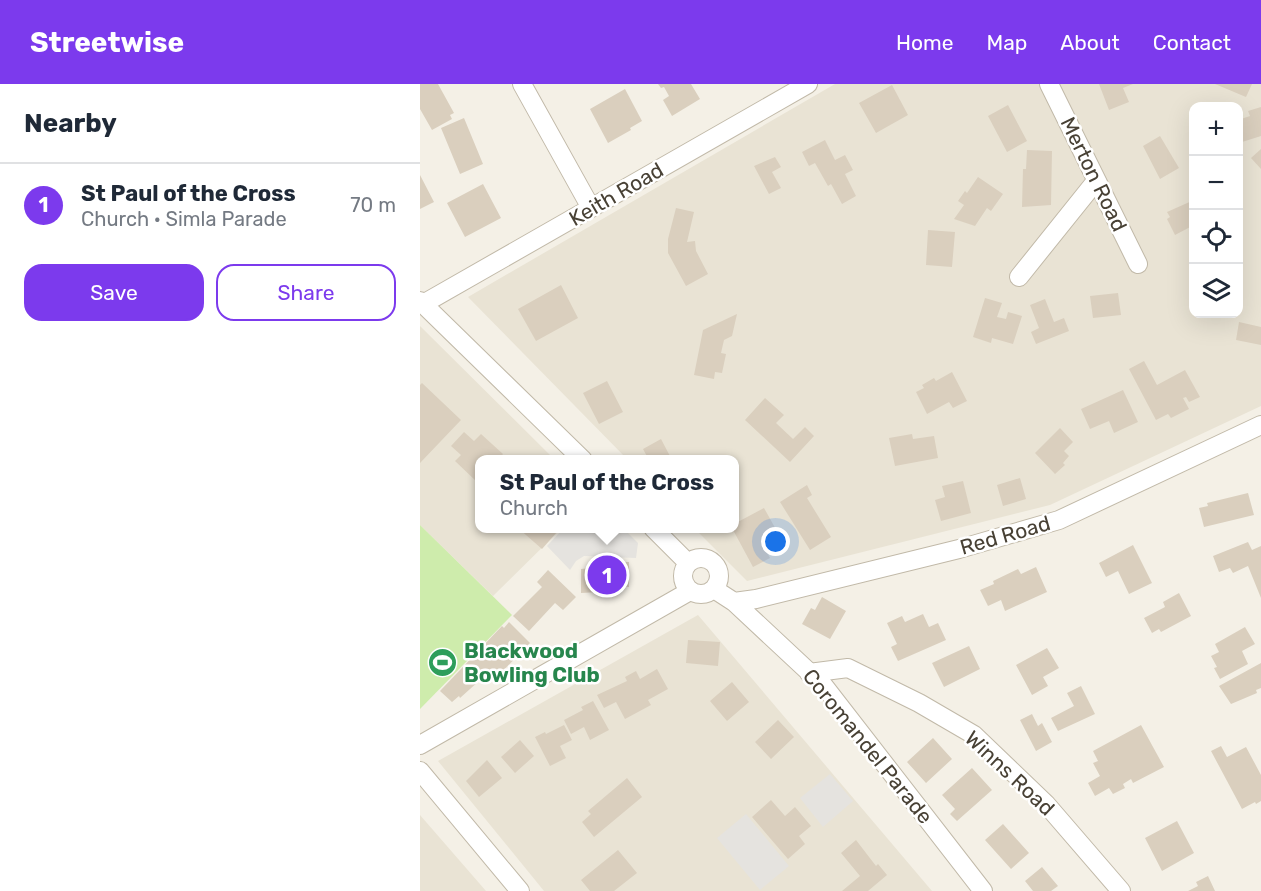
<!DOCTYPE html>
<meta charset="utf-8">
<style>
body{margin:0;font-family:Rubik,sans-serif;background:#f6f6f7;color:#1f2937}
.controls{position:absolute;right:18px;top:18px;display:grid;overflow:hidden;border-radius:12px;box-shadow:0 6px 24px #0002}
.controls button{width:54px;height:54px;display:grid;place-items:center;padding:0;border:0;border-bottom:2px solid #e0e1e3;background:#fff;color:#1f2937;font:30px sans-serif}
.you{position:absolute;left:356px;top:458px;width:21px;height:21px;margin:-15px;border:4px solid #fff;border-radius:50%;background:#1a73e8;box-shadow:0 0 0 9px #1a73e833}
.badge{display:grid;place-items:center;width:39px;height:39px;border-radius:50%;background:#7c3aed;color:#fff;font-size:20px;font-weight:700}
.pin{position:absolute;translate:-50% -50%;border:3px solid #fff;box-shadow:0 2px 6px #0006}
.popup{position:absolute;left:55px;top:371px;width:264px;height:78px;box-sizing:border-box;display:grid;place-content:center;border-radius:12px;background:#fff;filter:drop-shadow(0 2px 4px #0005);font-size:20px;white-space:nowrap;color:#747a83}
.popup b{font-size:22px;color:#1f2937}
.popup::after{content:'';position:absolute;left:50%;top:100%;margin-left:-12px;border:12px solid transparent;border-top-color:#fff}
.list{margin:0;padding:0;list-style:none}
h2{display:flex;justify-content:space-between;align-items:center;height:78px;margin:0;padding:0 24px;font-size:26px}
h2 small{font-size:20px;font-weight:400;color:#747a83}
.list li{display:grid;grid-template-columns:39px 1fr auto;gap:18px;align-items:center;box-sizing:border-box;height:84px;padding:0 24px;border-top:2px solid #e0e1e3}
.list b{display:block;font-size:22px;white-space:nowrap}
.list p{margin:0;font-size:20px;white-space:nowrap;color:#747a83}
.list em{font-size:20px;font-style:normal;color:#747a83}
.actions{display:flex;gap:12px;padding:18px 24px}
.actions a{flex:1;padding:14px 0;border:2px solid #7c3aed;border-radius:18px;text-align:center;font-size:21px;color:#7c3aed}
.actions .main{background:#7c3aed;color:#fff}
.icon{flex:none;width:33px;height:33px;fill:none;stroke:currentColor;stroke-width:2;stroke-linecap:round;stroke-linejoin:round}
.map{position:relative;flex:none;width:841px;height:807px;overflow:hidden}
header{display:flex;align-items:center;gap:36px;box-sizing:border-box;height:84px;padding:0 30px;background:#7c3aed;color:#fff}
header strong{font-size:28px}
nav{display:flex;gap:33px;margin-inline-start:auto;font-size:21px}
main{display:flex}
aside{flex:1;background:#fff}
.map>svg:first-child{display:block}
.residential{fill:#e9e3d4;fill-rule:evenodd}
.green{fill:#ceecac}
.parking{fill:#e5e3df}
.building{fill:#dacfbe}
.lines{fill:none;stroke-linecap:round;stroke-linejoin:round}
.minor-casing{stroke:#c1b9a8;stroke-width:20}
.minor{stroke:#fff;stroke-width:18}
.labels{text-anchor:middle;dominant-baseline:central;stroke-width:5;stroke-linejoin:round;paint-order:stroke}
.street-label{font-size:21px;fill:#484135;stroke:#fff}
.leisure-label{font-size:21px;font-weight:bold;fill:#27864d;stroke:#fff;text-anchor:start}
</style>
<header>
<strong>Streetwise</strong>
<nav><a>Home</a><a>Map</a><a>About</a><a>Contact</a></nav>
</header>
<main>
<aside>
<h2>Nearby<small></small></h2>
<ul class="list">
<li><span class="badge">1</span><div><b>St Paul of the Cross</b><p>Church · Simla Parade</p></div><em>70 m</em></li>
</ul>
<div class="actions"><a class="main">Save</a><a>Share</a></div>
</aside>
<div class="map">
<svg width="841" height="807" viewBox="0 0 841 807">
<rect width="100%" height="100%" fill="#f4f0e6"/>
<path class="residential" d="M415,0H841V322L630,421L327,497L275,445L314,444V376L207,375L48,213ZM774,22H818V230H774Z
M0,242L134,375L60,376V444L141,445L73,512L0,441Z
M278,531L512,807H124L18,677Z
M0,731L66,807H0Z"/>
<path class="green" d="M0,441L92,531L0,625Z"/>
<path class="parking" d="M143,445H204L218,459L216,474L164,472L156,477L150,486L127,462Z
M410,690L433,717L403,743L380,714Z
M326,730L369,782L340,806L297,754Z"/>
<path class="building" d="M0,0H18L34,29L30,31L32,35L12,46L0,25Z
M238,0H271L280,15L252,32L243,16L249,12L244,3L241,4Z
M679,0H713L703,4L709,18L689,26Z
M795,0H832L826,13Z
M472,1L488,31L456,49L439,19Z
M205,5L222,37L210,44L211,46L188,59L170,25Z
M588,21L607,57L587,68L568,32Z
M841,23V52L822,58L818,47V36L830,32L828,27Z
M44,34L63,80L40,90L21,44Z
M740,52L759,84L740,95L723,62Z
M405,56L415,76L425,71L433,86L425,90L436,112L422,120L411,100L408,102L395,79L389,82L382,68Z
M841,65V85L831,74Z
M607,66L632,67L631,121L602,123L603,85H606Z
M355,73L361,83L352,88L361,104L349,110L334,82Z
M0,91L14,118L0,125Z
M558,93L583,110L571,127L567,124L555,142L534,135L544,121L538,117L545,107L547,109Z
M63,100L81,134L45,153L27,119Z
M774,116V141L755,151L747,135L750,133L747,128Z
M256,124L274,128L267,158L275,157L276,167L288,190L266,202L248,169V155Z
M508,146L535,148L532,183L506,181Z
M141,201L158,234L116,257L98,225Z
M698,209L701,231L673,234L670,212Z
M565,214L582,219L577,233L586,235L588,228L602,232L593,260L572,254L571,259L553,253Z
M625,215L634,238L644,234L649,247L616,260L611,248L619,244L610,221Z
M317,230L312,252L304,256L301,269L306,270L302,289L295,288L294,295L274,291L283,246Z
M819,238L841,243V261L816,256Z
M724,277L737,301L765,286L780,313L769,318L766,313L763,314L769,325L751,334L748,330L736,336L709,285Z
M532,288L547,317L533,324L529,318L507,330L496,308L504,304L502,301L514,294L516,297Z
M187,297L203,328L179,340L163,309Z
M2,299L41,336L0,379V301Z
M703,306L718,338L694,349L689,337L670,345L661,325Z
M345,314L364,331L356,339L373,355L385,343L394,352L370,378L325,336Z
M640,344L653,358L644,367L649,372L643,379L645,381L635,390L615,369Z
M44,348L54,357L61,350L83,370L78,376H60V395L57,398L35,377L41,371L31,362Z
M492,350L493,355L514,352L518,374L475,382L469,354Z
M241,355L252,376H229L223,365Z
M600,394L606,415L583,422L577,401Z
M543,397L551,429L521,437L515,416L525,413L522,402Z
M387,401L392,411L387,414L411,453L390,466L360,418Z
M828,409L834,431L784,443L779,424L788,422L787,419Z
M344,424L363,458L349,466L346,462L344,463L350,474L333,483L312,444H314V440Z
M98,444H131L136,449L122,465Z
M828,458L832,466L841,462V514L828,482L813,489L810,484L799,488L793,472Z
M713,461L732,499L709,510L698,487L686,493L679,479Z
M171,478H209V503H179V508L161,509V485L172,484Z
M616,483L627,508L585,527L581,516L568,522L560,506L574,500L573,497L598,485L601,490Z
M128,486L156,513L143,526L135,519L109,547L93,532L122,503L117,498Z
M759,509L771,532L741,548L739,545L732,549L724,534L745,523L743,518Z
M402,513L426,527L410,555L382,540L391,524L395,526Z
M503,530L509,543L518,539L526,556L478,577L471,563L477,560L467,539L482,532L485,538Z
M89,538L110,559L76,594L69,588L40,614L39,612L32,618L20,607L82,542L84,544Z
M825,543L835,560L822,567L828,580L800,595L794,584L797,583L791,572L799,568L795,560Z
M268,556L300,558L298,582L266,579Z
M549,562L560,585L524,603L512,579Z
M627,564L639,584L623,593L628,602L612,611L596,581Z
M841,579V604L836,606L837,609L811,620L799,602Z
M237,585L248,605L228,616L231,621L205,635L196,618L184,624L177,611L207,597L205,593L216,587L220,595Z
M312,598L329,618L307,637L290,617Z
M661,602L675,630L638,647L631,634L654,622L647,609Z
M173,617L189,646L170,656L164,643L151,650L144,636L163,626L161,623Z
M612,630L618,642L622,639L632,658L616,667L600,636Z
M358,636L374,653L351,675L335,658Z
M144,641L152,656L140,662L146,674L130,682L115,653L125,648L126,650Z
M721,641L744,683L713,699L711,695L703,700L705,704L693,710L689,704L675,712L668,699L680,692L673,679L678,677L673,667Z
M513,654L532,675L506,699L487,678Z
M100,656L114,672L95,689L81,673Z
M801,662L807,673L826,663L841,691V717L836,720L835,718L822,725L791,667Z
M67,676L82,694L59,713L46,697Z
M552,684L572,706L537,737L530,730L535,725L522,711Z
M207,694L222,713L174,753L162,738L171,730L168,727Z
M351,716L365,732L375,723L391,742L379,752L385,760L368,775L332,733Z
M757,737L774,769L742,787L725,754Z
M583,740L609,769L591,785L565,756Z
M436,756L456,782L458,780L467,791L448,807H422L440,792L421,769Z
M198,766L217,789L194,807H170L161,796Z
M622,783L638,802L631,807H613L605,797Z
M788,792L795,807H768L778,802L776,798Z"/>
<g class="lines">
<defs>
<path id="minor" d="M102,0L171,124
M629,0L718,180
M599,193L676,97
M0,217L163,376
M3,220L388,0
M233,444L268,479
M263 492a18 18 0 1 1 36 0a18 18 0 1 1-36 0Z
M294,505L314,518L404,602L563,807
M314,518L336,515L539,465L639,436L841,341
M389,589L428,584L499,619L554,651L626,720L701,807
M0,661L270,507
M0,687L100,807"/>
</defs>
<use href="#minor" class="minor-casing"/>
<use href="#minor" class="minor"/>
</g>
<defs>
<symbol id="stadium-disc" viewBox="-11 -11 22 22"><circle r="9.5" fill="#2e9e5b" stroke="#fff"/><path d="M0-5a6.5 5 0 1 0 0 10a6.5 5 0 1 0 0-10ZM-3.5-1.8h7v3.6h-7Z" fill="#fff"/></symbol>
</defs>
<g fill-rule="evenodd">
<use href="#stadium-disc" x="6" y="562" width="33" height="33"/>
</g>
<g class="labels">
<g class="street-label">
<text transform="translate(674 90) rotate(64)">Merton Road</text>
<text transform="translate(196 110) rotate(-30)">Keith Road</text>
<text transform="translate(585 451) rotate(-16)">Red Road</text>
<text transform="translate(448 662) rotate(51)">Coromandel Parade</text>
<text transform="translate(590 689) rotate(43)">Winns Road</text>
</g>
<g class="leisure-label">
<text x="44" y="566">Blackwood<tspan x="44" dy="24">Bowling Club</tspan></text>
</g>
</g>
</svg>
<div class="controls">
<button>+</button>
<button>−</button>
<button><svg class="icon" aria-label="locate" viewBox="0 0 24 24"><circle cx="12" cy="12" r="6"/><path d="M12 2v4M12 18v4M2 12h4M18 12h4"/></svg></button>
<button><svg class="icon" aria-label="layers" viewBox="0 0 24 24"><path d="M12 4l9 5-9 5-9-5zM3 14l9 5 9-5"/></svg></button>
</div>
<div class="you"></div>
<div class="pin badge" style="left:187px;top:491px">1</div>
<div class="popup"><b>St Paul of the Cross</b>Church</div>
</div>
</main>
